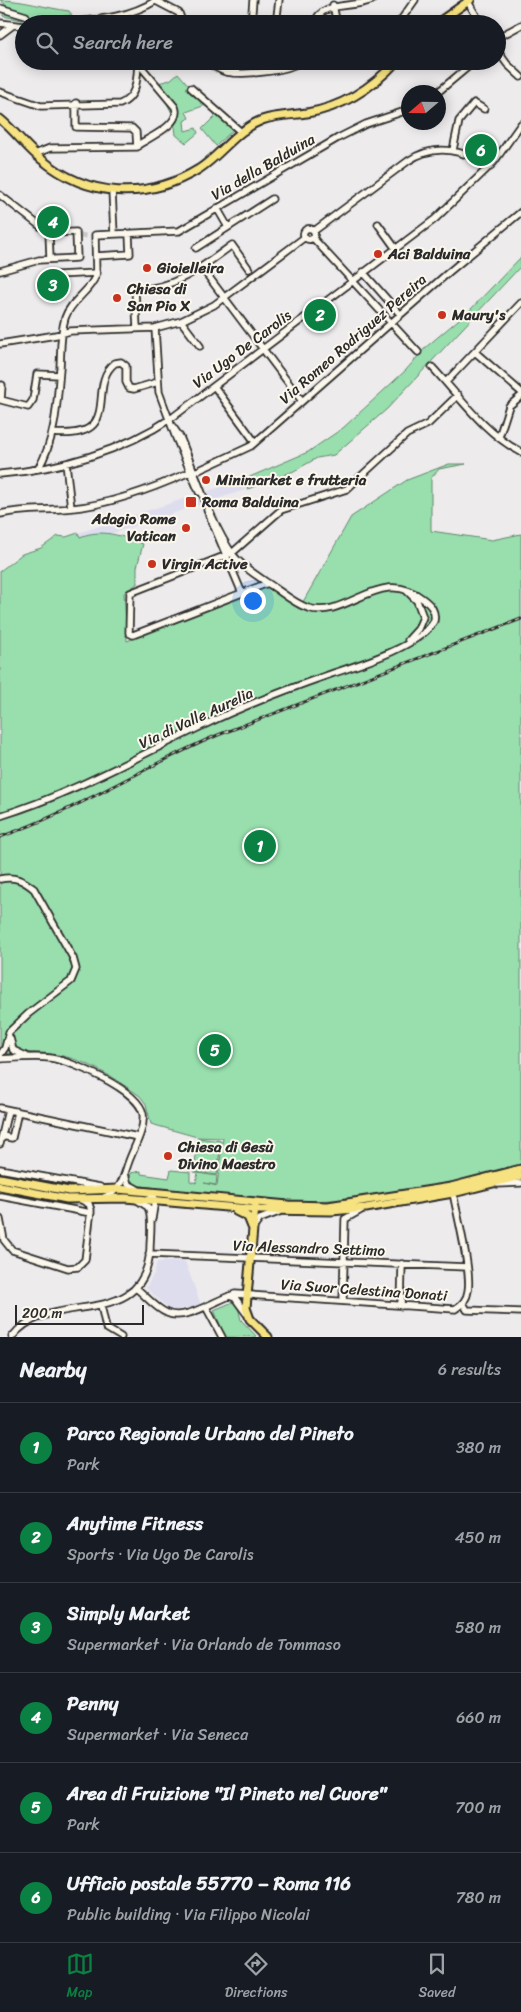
<!DOCTYPE html>
<meta charset="utf-8">
<style>
body{margin:0;font-family:Sriracha,sans-serif;background:#20242c;color:#f1f3f6}
.compass{position:absolute;left:401px;top:85px;width:45px;height:45px;border-radius:50%;background:#171b24;box-shadow:0 2px 12px #0003;rotate:250deg}
.scale{position:absolute;left:15px;bottom:12px;width:129px;box-sizing:border-box;padding-left:5px;border:2px solid #2b2b2b;border-top:0;font-size:14px;line-height:18px;white-space:nowrap;color:#2b2b2b;-webkit-text-stroke:4px #fbf7ec;paint-order:stroke}
.you{position:absolute;left:252px;top:600px;width:18px;height:18px;margin:-12px;border:4px solid #fff;border-radius:50%;background:#1a73e8;box-shadow:0 0 0 8px #1a73e833}
.badge{display:grid;place-items:center;width:32px;height:32px;border-radius:50%;background:#0b8043;color:#fff;font-size:16px;font-weight:700}
.pin{position:absolute;translate:-50% -50%;border:2px solid #fff;box-shadow:0 1px 5px #0006}
.list{margin:0;padding:0;list-style:none}
h2{display:flex;justify-content:space-between;align-items:center;height:65px;margin:0;padding:0 20px;font-size:21px}
h2 small{font-size:16px;font-weight:400;color:#9ea1a6}
.list li{display:grid;grid-template-columns:32px 1fr auto;gap:15px;align-items:center;box-sizing:border-box;height:90px;padding:0 20px;border-top:1px solid #363941}
.list b{display:block;font-size:19px;white-space:nowrap}
.list p{margin:0;font-size:16px;white-space:nowrap;color:#9ea1a6}
.list em{font-size:16px;font-style:normal;color:#9ea1a6}
.icon{flex:none;width:28px;height:28px;fill:none;stroke:currentColor;stroke-width:2;stroke-linecap:round;stroke-linejoin:round}
.map{position:relative;flex:none;width:521px;height:1337px;overflow:hidden}
.search{position:absolute;background:#171b24;box-shadow:0 2px 12px #0003;left:15px;right:15px;top:15px;height:55px;display:flex;align-items:center;gap:12px;box-sizing:border-box;padding:0 18px;border-radius:28px;color:#9ea1a6;font-size:19px}
.sheet{height:605px;background:#171b24}
nav{display:flex;justify-content:space-around;align-items:center;box-sizing:border-box;height:70px;border-top:1px solid #363941;background:#171b24;font-size:14px;color:#9ea1a6}
nav a{display:grid;justify-items:center;gap:2px}
nav .on{color:#0b8043}
.map>svg:first-child{display:block}
.built{fill:#deddee}
.green{fill:#98dfad;stroke:#62856c}
.lines{fill:none;stroke-linecap:round;stroke-linejoin:round}
.minor-tunnel{stroke:#c7c5c6;stroke-width:5.5;stroke-dasharray:5.5 3;stroke-linecap:butt}
.minor-casing{stroke:#2b2b2b;stroke-width:9}
.major-casing{stroke:#2b2b2b;stroke-width:11}
.minor{stroke:#fbf7ec;stroke-width:5.5}
.major{stroke:#f7e281;stroke-width:7}
.rail-casing{stroke:#2b2b2b;stroke-width:3}
.rail{stroke:#fbf7ec;stroke-width:1;stroke-dasharray:4;stroke-linecap:butt}
.poi-dot{fill:#c8321e;stroke:#fbf7ec;stroke-width:2}
.labels{text-anchor:middle;dominant-baseline:central;stroke-width:4;stroke-linejoin:round;paint-order:stroke}
.street-label{font-size:15px;fill:#2b2b2b;stroke:#fbf7ec}
.poi-label{font-size:15px;font-weight:bold;fill:#2b2b2b;stroke:#fbf7ec;text-anchor:start}
</style>
<div class="map">
<svg width="521" height="1337" viewBox="0 0 521 1337">
<rect width="100%" height="100%" fill="#eeebed"/>
<filter id="ink" filterUnits="userSpaceOnUse"><feTurbulence type="fractalNoise" baseFrequency=".02" numOctaves="2"/><feDisplacementMap in="SourceGraphic" scale="10" xChannelSelector="R" yChannelSelector="G"/><feConvolveMatrix kernelMatrix="1 2 1 2 8 2 1 2 1" color-interpolation-filters="sRGB"/></filter>
<g filter="url(#ink)">
<path class="built" d="M245,479L248,489L82,543L78,533Z
M185,1261L201,1305L171,1311L146,1288L154,1273L157,1262Z"/>
<path class="green" d="M0,0C23,0 46,8 69,11L72,15L22,20L3,16L5,4Z
M178,73L206,105L186,112L189,118L184,121L185,131L196,128L198,133L186,143L176,135L175,127L172,123L174,117L164,98L167,93L158,83L170,80Z
M217,114L234,129L216,146L202,129Z
M521,257V266L387,409L334,455L317,458L294,471L248,489L245,479L308,452L343,428L406,370L426,347L470,310Z
M449,464H466L439,469L431,478V531L492,540L521,534V1165C463,1182 395,1197 335,1200C270,1203 199,1193 134,1185L129,1180L131,1173L141,1171V1174L169,1178L171,1170L190,1172V1181L196,1183L198,1173L217,1176L216,1185L204,1183L217,1186L223,1138L197,1137L151,1124L146,1104L140,1096C88,1060 64,1048 0,1054V571L22,554L41,548L58,536L66,537L78,533L80,537C102,528 122,536 143,544L137,567V584L124,593L127,641L267,587L299,609L351,517L407,480Z
M198,1138L221,1141L217,1175L194,1172Z
M233,1302L237,1303L241,1320L257,1337H225L214,1310Z"/>
<g class="lines">
<path class="minor-tunnel" d="M80,236H88"/>
<defs>
<path id="minor" d="M467,0L481,24
M156,1L179,13L183,24
M333,5L337,24
M0,8L26,16
M0,23L24,26
M54,24C90,20 125,20 157,0
M251,24L253,0
M276,24L279,0
M314,24C321,0 351,9 372,0
M398,24L415,0
M0,35L12,26
M497,38L521,25
M497,50L507,64L521,77
M205,61C212,65 219,70 226,72C244,75 287,72 301,61
M138,63L175,107C182,124 150,137 138,145
M233,73L245,61
M191,88L241,132
M0,92L41,106L120,104C138,97 137,78 138,61
M438,92L475,61
M453,150L459,121L474,103L484,109
M35,154L50,148L137,147L136,132L132,128L76,127V103
M112,191L114,234
M0,195L49,233
M217,208L228,227
M378,224L396,249
M303.5 234a5.5 5.5 0 1 1 11 0a5.5 5.5 0 1 1-11 0Z
M314,231L408,161C436,142 464,150 490,167
M49,233L50,259
M313,238L418,352
M196,248L272,199
M96,256L130,254L129,234
M202,268L302,401
M0,271L39,260L77,258L76,232L49,233
M363,272L400,314
M57,275L97,273
M181,321L200,346
M137,328L135,290C175,289 201,268 232,245L249,269
M155,328L159,392L176,438L199,492
M0,344L56,335L70,331L155,328L181,321L214,305L305,237
M475,352L521,392
M432,367C459,396 485,434 521,452
M446,382L521,303
M2,385L1,400L28,407L33,400L37,374L59,375
M214,386L255,442
M52,433C126,440 85,386 115,363L121,362L126,366V382L129,388L134,389L158,382
M499,437L509,406L521,396
M66,463L71,508
M38,469C56,439 57,403 60,368C61,351 60,335 65,318C71,300 90,292 96,275L95,235L179,231L338,138L366,124L408,110
M195,472L251,446L449,272L521,212
M0,474C60,469 123,451 173,417L435,219L494,162L521,124
M207,510L242,593
M0,514C25,508 48,511 73,508C112,504 154,488 190,472
M268,583L133,635L129,633L130,593L232,553L281,510L347,489L407,434L428,424L458,395
M406,590L417,601L423,617L418,629L408,640
M0,816C72,794 136,757 204,725C245,705 288,689 331,674C358,665 421,646 434,621C436,611 431,605 423,599C380,565 347,620 308,608C296,604 285,595 275,588C262,579 243,568 233,555C210,522 196,474 180,437L173,427
M0,879C15,876 23,880 34,889L73,958L76,969L71,981L28,1014L9,1032L5,1048L0,1055
M10,1038L13,1050L26,1056
M0,1059C16,1058 34,1056 50,1058C72,1061 139,1090 143,1114C145,1129 134,1147 129,1161C123,1177 122,1191 104,1197
M0,1108L138,1137
M2,1136L12,1138L18,1112
M0,1144L8,1110
M0,1169L100,1187
M125,1174L128,1184L137,1189
M497,1184L521,1183
M149,1192L155,1200L152,1219
M0,1196L91,1213
M0,1219L4,1240L12,1250L68,1268L78,1267L85,1260L91,1210L89,1204L80,1199
M254,1227L260,1219L279,1212
M149,1254L467,1267
M136,1288C145,1295 156,1309 167,1313C185,1322 217,1299 235,1294L455,1309C462,1305 467,1299 468,1291C472,1273 457,1214 453,1193
M229,1296L235,1298L246,1313
M343,1301L345,1219L361,1210
M463,1303L467,1310L521,1312
M101,1305L106,1328L121,1337
M401,1306L402,1264
M206,1307L222,1337
M12,1337C49,1287 145,1334 150,1249C150,1235 153,1219 148,1207L137,1200"/>
<path id="major" d="M436,24L470,0
M0,119C15,131 26,147 41,159C88,198 147,201 199,169C222,154 236,130 262,120C276,115 292,115 307,113C344,107 372,88 397,61
M0,1178L69,1191L118,1189L288,1205L328,1206L451,1187L521,1169
M0,1186L67,1199L125,1198L260,1210L331,1211L366,1208L453,1193L521,1176
M255,1206L246,1308L250,1319L268,1337
M236,1211L248,1217L252,1227"/>
</defs>
<use href="#minor" class="minor-casing"/>
<use href="#major" class="major-casing"/>
<use href="#minor" class="minor"/>
<use href="#major" class="major"/>
<defs>
<path id="rail" d="M0,837C77,811 144,766 218,735L521,619"/>
</defs>
<use href="#rail" class="rail-casing"/>
<use href="#rail" class="rail"/>
</g>
</g>
<g class="poi-dot">
<circle cx="378" cy="254" r="5"/>
<circle cx="147" cy="268" r="5"/>
<circle cx="117" cy="298" r="5"/>
<circle cx="442" cy="315" r="5"/>
<circle cx="206" cy="480" r="5"/>
<rect x="185" y="496" width="12" height="12" rx="2.5"/>
<circle cx="186" cy="528" r="5"/>
<circle cx="152" cy="564" r="5"/>
<circle cx="168" cy="1156" r="5"/>
</g>
<g class="labels">
<g class="street-label">
<text transform="translate(263 167) rotate(-30)">Via della Balduina</text>
<text transform="translate(353 339) rotate(-41)">Via Romeo Rodriguez Pereira</text>
<text transform="translate(242 349) rotate(-37)">Via Ugo De Carolis</text>
<text transform="translate(196 718) rotate(-25)">Via di Valle Aurelia</text>
<text transform="translate(309 1248) rotate(2)">Via Alessandro Settimo</text>
<text transform="translate(364 1290) rotate(4)">Via Suor Celestina Donati</text>
</g>
<g class="poi-label">
<text x="388" y="254">Aci Balduina</text>
<text x="157" y="268">Gioielleira</text>
<text x="127" y="289">Chiesa di<tspan x="127" dy="17">San Pio X</tspan></text>
<text x="452" y="315">Maury's</text>
<text x="216" y="480">Minimarket e frutteria</text>
<text x="202" y="502">Roma Balduina</text>
<text x="176" y="519" text-anchor="end">Adagio Rome<tspan x="176" dy="17">Vatican</tspan></text>
<text x="162" y="564">Virgin Active</text>
<text x="178" y="1147">Chiesa di Gesù<tspan x="178" dy="17">Divino Maestro</tspan></text>
</g>
</g>
</svg>
<svg class="compass" viewBox="-18 -18 36 36"><path d="M0-13l5 13h-10z" fill="#e53935"/><path d="M0 13l5-13h-10z" fill="#9ea1a6"/></svg>
<div class="scale">200 m</div>
<div class="you"></div>
<div class="pin badge" style="left:260px;top:846px">1</div>
<div class="pin badge" style="left:320px;top:315px">2</div>
<div class="pin badge" style="left:53px;top:285px">3</div>
<div class="pin badge" style="left:53px;top:222px">4</div>
<div class="pin badge" style="left:215px;top:1050px">5</div>
<div class="pin badge" style="left:481px;top:150px">6</div>
<div class="search"><svg class="icon" aria-label="search" viewBox="0 0 24 24"><circle cx="10" cy="10" r="6"/><path d="M15 15l6 6"/></svg>Search here</div>
</div>
<section class="sheet">
<h2>Nearby<small>6 results</small></h2>
<ul class="list">
<li><span class="badge">1</span><div><b>Parco Regionale Urbano del Pineto</b><p>Park</p></div><em>380 m</em></li>
<li><span class="badge">2</span><div><b>Anytime Fitness</b><p>Sports · Via Ugo De Carolis</p></div><em>450 m</em></li>
<li><span class="badge">3</span><div><b>Simply Market</b><p>Supermarket · Via Orlando de Tommaso</p></div><em>580 m</em></li>
<li><span class="badge">4</span><div><b>Penny</b><p>Supermarket · Via Seneca</p></div><em>660 m</em></li>
<li><span class="badge">5</span><div><b>Area di Fruizione &quot;Il Pineto nel Cuore&quot;</b><p>Park</p></div><em>700 m</em></li>
<li><span class="badge">6</span><div><b>Ufficio postale 55770 – Roma 116</b><p>Public building · Via Filippo Nicolai</p></div><em>780 m</em></li>
</ul>
</section>
<nav>
<a class="on"><svg class="icon" aria-label="map" viewBox="0 0 24 24"><path d="M3 6l6-2 6 2 6-2v14l-6 2-6-2-6 2zM9 4v14M15 6v14"/></svg>Map</a>
<a><svg class="icon" aria-label="directions" viewBox="0 0 24 24"><path d="M12 3l9 9-9 9-9-9zM9 14v-3h6M13 9l2 2-2 2"/></svg>Directions</a>
<a><svg class="icon" aria-label="saved" viewBox="0 0 24 24"><path d="M7 4h10v16l-5-4-5 4z"/></svg>Saved</a>
</nav>
